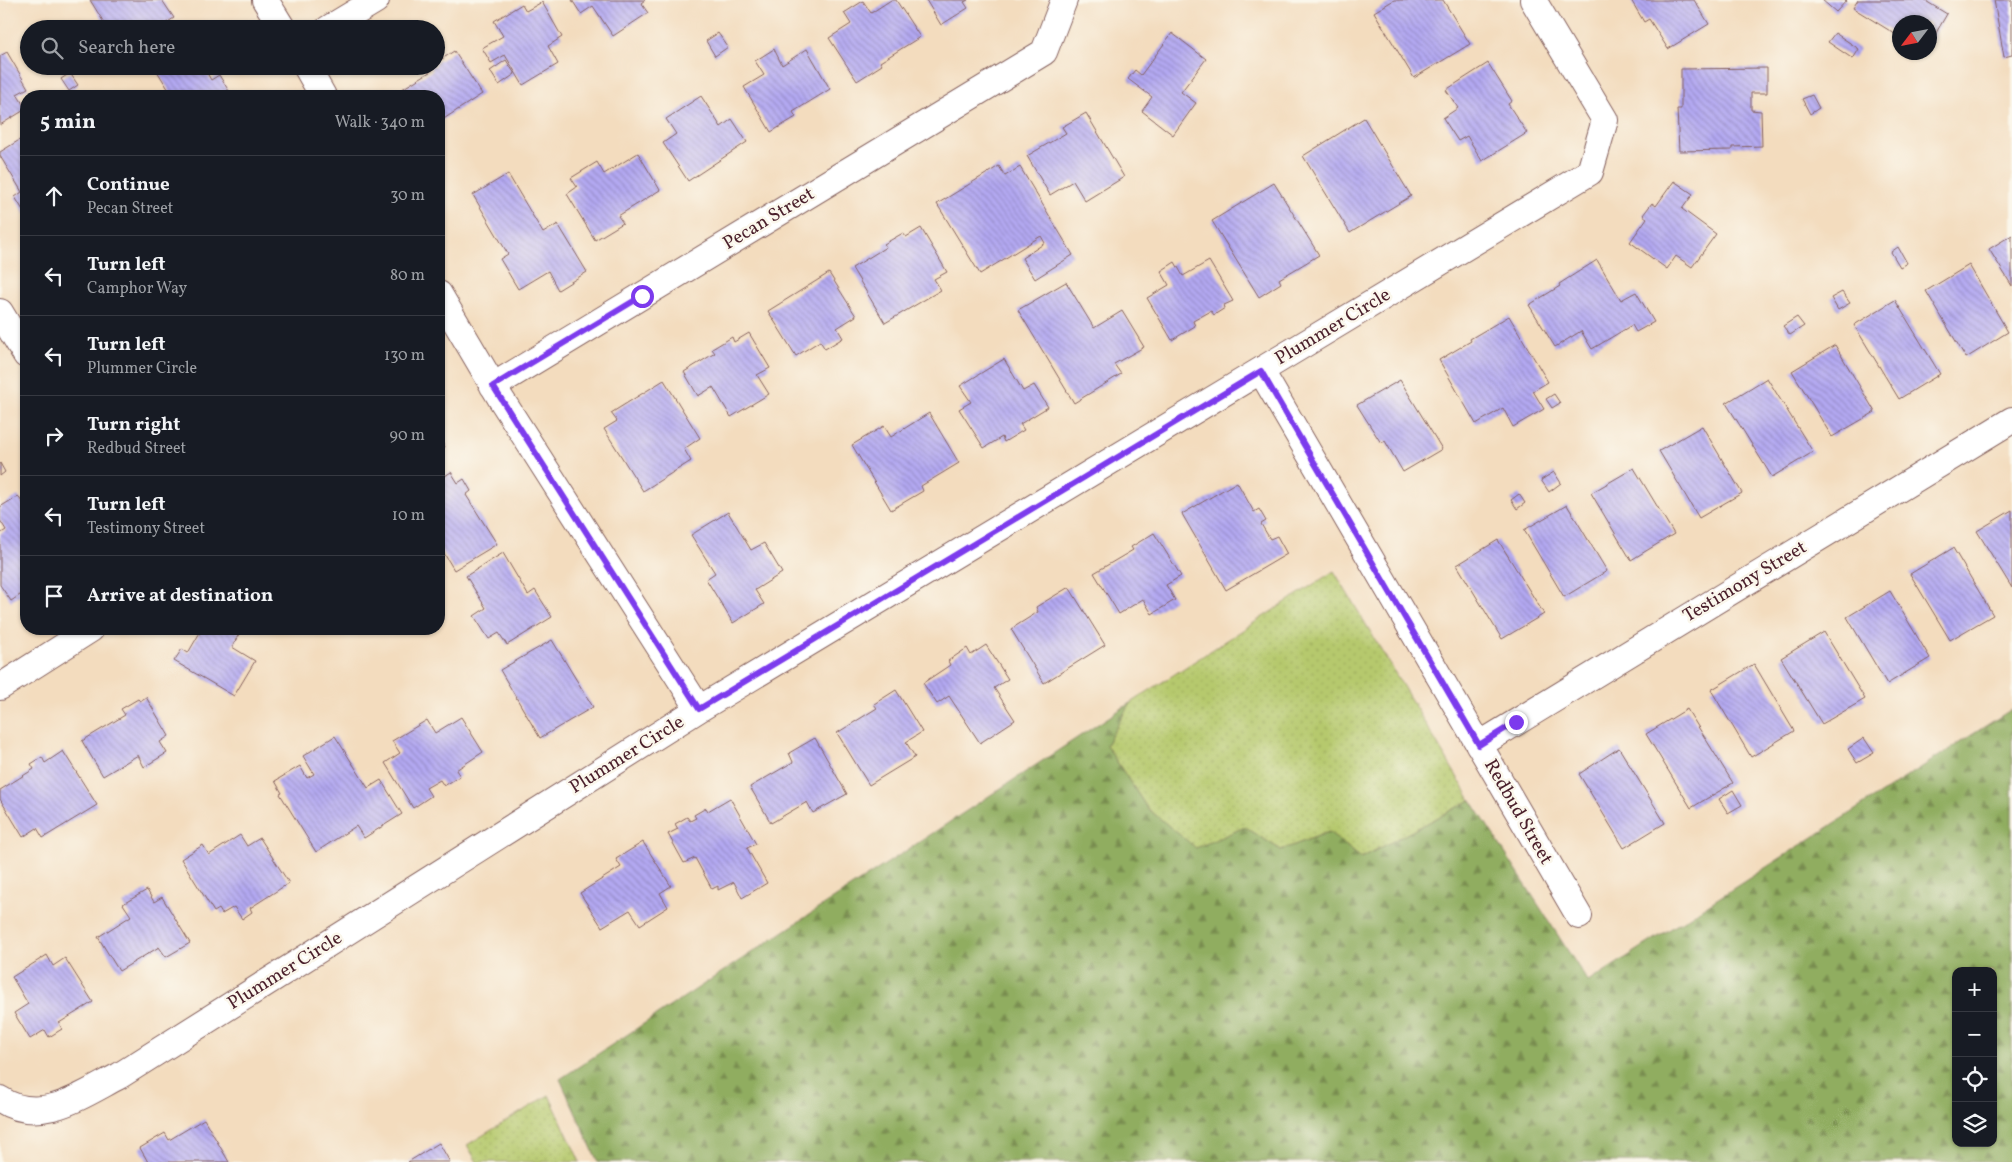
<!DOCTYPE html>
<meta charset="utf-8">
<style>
body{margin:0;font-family:Vollkorn,serif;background:#242831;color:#f1f3f6}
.controls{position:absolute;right:15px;bottom:15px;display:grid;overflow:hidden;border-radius:10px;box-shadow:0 1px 4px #0004}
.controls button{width:45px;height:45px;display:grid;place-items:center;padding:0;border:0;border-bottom:1px solid #363941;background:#171b24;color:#f1f3f6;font:25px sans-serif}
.compass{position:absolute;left:1892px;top:15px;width:45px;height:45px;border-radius:50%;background:#171b24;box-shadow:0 1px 4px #0004;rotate:238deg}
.stop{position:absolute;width:15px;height:15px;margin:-11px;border:4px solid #7c3aed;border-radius:50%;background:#fff}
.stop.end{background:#7c3aed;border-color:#fff;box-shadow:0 1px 5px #0008}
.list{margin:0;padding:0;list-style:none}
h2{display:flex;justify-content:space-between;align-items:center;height:65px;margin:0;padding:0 20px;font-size:21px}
h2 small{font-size:16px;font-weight:400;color:#9ea1a6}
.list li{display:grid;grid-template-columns:32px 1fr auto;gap:15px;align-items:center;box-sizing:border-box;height:80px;padding:0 20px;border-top:1px solid #363941}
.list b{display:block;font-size:19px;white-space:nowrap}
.list p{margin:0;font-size:16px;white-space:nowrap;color:#9ea1a6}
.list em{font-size:16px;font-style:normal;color:#9ea1a6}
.icon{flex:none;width:28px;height:28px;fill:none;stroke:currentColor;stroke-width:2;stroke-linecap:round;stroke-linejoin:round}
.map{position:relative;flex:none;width:2012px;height:1162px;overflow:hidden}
.search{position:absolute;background:#171b24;box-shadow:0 1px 4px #0004;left:20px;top:20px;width:425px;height:55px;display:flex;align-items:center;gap:12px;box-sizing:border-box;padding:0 18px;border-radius:28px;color:#9ea1a6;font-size:19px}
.panel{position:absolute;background:#171b24;box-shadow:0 1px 4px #0004;left:20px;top:90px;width:425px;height:545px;border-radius:20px}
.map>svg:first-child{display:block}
.grass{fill:url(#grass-dots);stroke:#80744c}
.forest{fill:url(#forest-firs);stroke:#6d6646;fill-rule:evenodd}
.building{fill:url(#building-back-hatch)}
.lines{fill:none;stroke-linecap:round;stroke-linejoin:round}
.street-casing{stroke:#85615e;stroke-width:28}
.street{stroke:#fff;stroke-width:26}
.route{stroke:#7c3aed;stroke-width:6}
.labels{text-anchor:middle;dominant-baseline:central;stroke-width:5;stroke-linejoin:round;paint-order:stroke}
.street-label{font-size:19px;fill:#4a1f2b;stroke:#fbf7ec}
</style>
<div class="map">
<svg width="2012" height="1162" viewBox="0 0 2012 1162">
<defs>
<pattern id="grass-dots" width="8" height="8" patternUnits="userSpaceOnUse" patternTransform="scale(1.25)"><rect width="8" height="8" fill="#b6c96d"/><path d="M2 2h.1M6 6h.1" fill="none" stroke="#9eac5f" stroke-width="1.8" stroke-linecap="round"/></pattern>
<pattern id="forest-firs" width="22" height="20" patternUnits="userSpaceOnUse" patternTransform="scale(1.25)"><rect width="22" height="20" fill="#90ad60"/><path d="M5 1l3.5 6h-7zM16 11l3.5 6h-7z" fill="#788c4f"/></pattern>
<pattern id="building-back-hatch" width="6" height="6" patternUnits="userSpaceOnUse" patternTransform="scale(1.25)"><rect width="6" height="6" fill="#b3a9f2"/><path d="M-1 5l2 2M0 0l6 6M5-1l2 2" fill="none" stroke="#9489c4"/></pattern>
</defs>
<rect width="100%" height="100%" fill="#fbf7ec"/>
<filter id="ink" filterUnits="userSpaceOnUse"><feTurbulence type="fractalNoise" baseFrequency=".02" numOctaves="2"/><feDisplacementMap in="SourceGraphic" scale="10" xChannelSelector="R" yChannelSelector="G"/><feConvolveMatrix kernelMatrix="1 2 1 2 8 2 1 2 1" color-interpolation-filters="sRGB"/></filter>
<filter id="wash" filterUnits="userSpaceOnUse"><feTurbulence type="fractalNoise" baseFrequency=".0096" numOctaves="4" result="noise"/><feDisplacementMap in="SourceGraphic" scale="20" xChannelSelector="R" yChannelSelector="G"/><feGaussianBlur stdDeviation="1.12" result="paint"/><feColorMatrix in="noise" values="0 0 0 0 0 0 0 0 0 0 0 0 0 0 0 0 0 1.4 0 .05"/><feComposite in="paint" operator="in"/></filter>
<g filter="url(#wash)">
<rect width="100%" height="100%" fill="#f3dcbe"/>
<path class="grass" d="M1334,571L1471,800L1361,858L1329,832L1281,850L1245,827L1196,849L1147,808L1106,745L1130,703Z
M549,1095L580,1162H477L467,1145Z"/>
<path class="forest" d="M1130,703L1106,745L1147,808L1196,848L1245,827L1281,850L1329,832L1361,858L1471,800L1588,982L2012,709V1162H598L560,1079ZM1956,971H1993V1143H1956Z"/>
<g id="blocks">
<path class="building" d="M90,0H162L174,18L157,29H108Z
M572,0H645L641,3L648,13L613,36L593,6L581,14Z
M891,0H896L920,37L880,62L882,65L857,81L829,38L851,24L844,13L863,1L871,13Z
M926,0H968L964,2L968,8L941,25Z
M1394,0H1443L1470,44L1414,78L1374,12Z
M1631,0H1694L1709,24L1668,49L1649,19L1644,22Z
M1822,0H1847L1836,12Z
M1858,0H1924L1947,14L1930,43V22H1900V37L1853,8Z
M1994,0H2012V55L2004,57Z
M542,2L562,37L548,46L558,64L523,85L505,55L491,63L482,48L503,36L494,21L522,4L526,11Z
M718,33L728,47L715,56L706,41Z
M1172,33L1206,59L1181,92L1196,103L1173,135L1142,111L1152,97L1128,79L1135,70L1141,75Z
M1835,33L1859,49L1853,59L1828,42Z
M774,49L782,65L807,49L830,89L793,112L796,117L771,132L744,87L764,75L755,61Z
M454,51L482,94L439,122V96H396L394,94L433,70L430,66H436V63Z
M7,52L28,88L17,94L26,109L0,125V56Z
M506,60L515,74L499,85L490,71Z
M1488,63L1512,101L1508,104L1527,133L1482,161L1467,136L1458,141L1443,118L1458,108L1446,90Z
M154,66H203L211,80L219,75L232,96H164L170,92Z
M1767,68V93H1751V110L1761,111L1762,146L1732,147V150L1679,151L1677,109H1681V69Z
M70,73L78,85L69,91L61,79Z
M1812,95L1819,108L1810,114L1802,99Z
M701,96L721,127L732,119L747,142L688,181L663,143L676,134L666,119Z
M1086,113L1124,177L1085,201L1073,181L1050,195L1027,156L1066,133L1062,127Z
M1364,118L1411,196L1350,233L1303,156Z
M26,136V215L15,197L22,192L0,156V152Z
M638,153L660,190L618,216L623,223L595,240L567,194L577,187L571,178L597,162L604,174Z
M999,166L1005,176L1020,167L1073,255L1035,279L1022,258L1045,243L1041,236L980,274L937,204Z
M508,174L543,233L558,224L587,272L558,290L548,271L518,289L500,259L508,254L473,195Z
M1674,181L1693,194L1682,209L1716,234L1692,267L1676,256L1667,269L1630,242L1647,218L1643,215L1652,203L1656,206Z
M1274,183L1319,255L1279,279L1281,283L1259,297L1212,221Z
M921,228L947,272L934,279L941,290L885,323L852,268L886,247L884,244L903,233L906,237Z
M2012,235V286L1989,249Z
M1898,247L1907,263L1900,267L1891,252Z
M1597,260L1621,300L1636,292L1654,322L1636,332L1632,325L1592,349L1581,331L1555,347L1529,305L1560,286L1559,284Z
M1209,261L1233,301L1224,305L1225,308L1214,315L1211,311L1193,321L1195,326L1172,340L1147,298L1169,285L1161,271L1175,262L1183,276Z
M1969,265L2008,332L1966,358L1926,291Z
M829,273L856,316L837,328L843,338L825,349L820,341L796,356L768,311Z
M1066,282L1094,328L1122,311L1144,347L1114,364L1121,374L1074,403L1018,310Z
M1842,292L1850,303L1838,310L1831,298Z
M1895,300L1940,374L1899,399L1854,325Z
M1509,316L1548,382L1533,391L1544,409L1513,427L1503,408L1476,424L1439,360L1471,341L1470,339Z
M1797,317L1804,326L1790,335L1783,326Z
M749,333L770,368L757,375L769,394L731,417L713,387L698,396L684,372L715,353L712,349L732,337L734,342Z
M1835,345L1875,412L1832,437L1792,371Z
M1004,359L1023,391L1034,385L1048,407L1020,424L1024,430L1004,442L1002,437L984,448L959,409L971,402L960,386Z
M1767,378L1813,452L1772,477L1726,403Z
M664,380L700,438L684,449L691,461L643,491L604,429L617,421L611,413Z
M1400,380L1442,449L1403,472L1385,441L1381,443L1357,405Z
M1554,394L1560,403L1552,408L1546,399Z
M929,413L959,463L921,486L923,491L891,510L852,445L884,426L891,437Z
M1702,426L1742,493L1699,518L1659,451Z
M439,436L445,447L439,451Z
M0,463L5,472L0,476Z
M1634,468L1674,534L1631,560L1591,493Z
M451,472L458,483L464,479L471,491L466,495L497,544L454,570L439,545V480Z
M1554,472L1561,483L1549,492L1541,480Z
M1237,482L1254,512L1259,509L1266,521L1261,524L1270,539L1277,536L1287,554L1226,590L1182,514Z
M1519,494L1525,503L1517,509L1511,500Z
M18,496L26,508V591L11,601L0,585V534L6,530L0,520V507Z
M1567,505L1607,571L1564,597L1524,530Z
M2012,510V588L1977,531Z
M728,512L751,550L764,543L782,573L755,590L764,604L733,623L706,579L715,573L691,535Z
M1154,533L1181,576L1166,585L1175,600L1152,614L1143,599L1119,614L1094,573L1133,550L1131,547Z
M1498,540L1544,614L1502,639L1457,565Z
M1953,548L1993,615L1950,640L1910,574Z
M503,553L528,595L535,590L552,617L507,645L499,633L489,639L474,616L486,608L466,576Z
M1069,587L1105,645L1044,683L1011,629L1038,612L1036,607Z
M1890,591L1930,658L1887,684L1847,617Z
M202,629H234L240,632L232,647L255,661L234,696L174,661L182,649L188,653Z
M1824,632L1865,699L1822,724L1781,658Z
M552,640L593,707L540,738L500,670Z
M986,645L1008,679L994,688L1015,720L980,743L949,696L937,704L923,683L950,665L948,661L967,648L971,655Z
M1754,664L1794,731L1751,757L1711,690Z
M896,690L922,732L906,742L915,757L869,785L837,733L877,708L874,704Z
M146,697L169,736L160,742L167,753L144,767L138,755L103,776L82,741L125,715L121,709L138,699L140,701Z
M1687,709L1733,783L1691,808L1646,734Z
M461,717L483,752L456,770L460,776L444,786L440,780L426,788L431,796L413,808L385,763L400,753L392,741L427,720L435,733Z
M335,736L368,788L381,780L402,814L364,838L356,826L316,852L280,794L282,793L275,781L300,766L307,778L314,774L303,756Z
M815,738L847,794L813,813L807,802L771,823L750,787L793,762L789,753Z
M1864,738L1874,753L1857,763L1848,749Z
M1619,748L1665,823L1624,848L1579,774Z
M63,751L97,805L43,838L37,828L23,837L0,799V790L34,769L31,764L42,757L45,763Z
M1733,790L1742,805L1728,813L1719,799Z
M730,798L756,844L747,848L767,883L742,898L734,882L718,890V886L712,889L695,858L684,863L668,834L678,829L675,824L687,817L690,821L696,818L694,815L706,808L708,811Z
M240,835L247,846L260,838L289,883L250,908L252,912L242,919L234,907L222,914L219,909L214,912L181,859L203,845L209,855Z
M643,842L671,886L660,893L668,907L640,925L630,910L602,927L580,893L621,867L616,859Z
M147,890L154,902L162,897L190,943L166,957L159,947L119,971L98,937L131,916L123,904Z
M47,955L53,966L65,958L93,1002L59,1023L62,1029L49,1037L45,1030L30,1039L14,1013L28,1004L12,977Z
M204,1119L229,1162H148L140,1148L165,1133L169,1140Z
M439,1143L450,1162H408Z"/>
</g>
</g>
<g filter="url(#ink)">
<use href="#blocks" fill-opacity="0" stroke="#85615e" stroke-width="1"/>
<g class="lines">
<defs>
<path id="street" d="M265,0L283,29
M328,29L376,0
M306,66L323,96
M439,294L501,399L699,709
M0,312L26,355
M1261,371L1579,916
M493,386L1044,52L1064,0
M0,687L91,629
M1479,745L2012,420
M0,1099C40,1126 82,1095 119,1076L699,709L1590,172L1605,120L1533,0"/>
</defs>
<use href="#street" class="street-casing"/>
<use href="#street" class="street"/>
</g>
</g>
<g class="lines" filter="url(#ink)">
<path class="route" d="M642,296L493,386L699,709L1261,371L1479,745L1516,722"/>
</g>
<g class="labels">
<g class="street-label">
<text transform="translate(769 219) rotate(-31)">Pecan Street</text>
<text transform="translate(1333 327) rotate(-31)">Plummer Circle</text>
<text transform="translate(1745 582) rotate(-31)">Testimony Street</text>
<text transform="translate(627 755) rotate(-32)">Plummer Circle</text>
<text transform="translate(1518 812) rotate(60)">Redbud Street</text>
<text transform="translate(285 971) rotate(-32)">Plummer Circle</text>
</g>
</g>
</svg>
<div class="controls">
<button>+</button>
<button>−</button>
<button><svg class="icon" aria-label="locate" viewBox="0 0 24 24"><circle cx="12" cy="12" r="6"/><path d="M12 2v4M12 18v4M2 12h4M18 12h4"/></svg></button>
<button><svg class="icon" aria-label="layers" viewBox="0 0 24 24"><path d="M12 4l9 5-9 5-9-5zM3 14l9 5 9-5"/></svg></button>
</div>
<svg class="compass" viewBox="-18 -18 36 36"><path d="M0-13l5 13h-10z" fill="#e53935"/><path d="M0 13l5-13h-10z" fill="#9ea1a6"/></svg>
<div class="stop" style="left:642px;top:296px"></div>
<div class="stop end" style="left:1516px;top:722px"></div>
<div class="search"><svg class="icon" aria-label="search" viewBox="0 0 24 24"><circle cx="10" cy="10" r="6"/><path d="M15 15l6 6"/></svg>Search here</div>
<section class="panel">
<h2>5 min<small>Walk · 340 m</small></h2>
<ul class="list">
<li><svg class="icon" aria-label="ahead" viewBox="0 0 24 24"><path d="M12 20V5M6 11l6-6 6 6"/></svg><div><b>Continue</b><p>Pecan Street</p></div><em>30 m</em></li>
<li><svg class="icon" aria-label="left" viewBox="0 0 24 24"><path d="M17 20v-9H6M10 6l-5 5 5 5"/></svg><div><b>Turn left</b><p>Camphor Way</p></div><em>80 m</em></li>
<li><svg class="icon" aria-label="left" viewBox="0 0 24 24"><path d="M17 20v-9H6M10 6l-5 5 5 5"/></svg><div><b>Turn left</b><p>Plummer Circle</p></div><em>130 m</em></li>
<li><svg class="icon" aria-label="right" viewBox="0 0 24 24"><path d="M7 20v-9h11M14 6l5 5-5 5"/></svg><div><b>Turn right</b><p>Redbud Street</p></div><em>90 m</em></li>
<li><svg class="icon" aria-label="left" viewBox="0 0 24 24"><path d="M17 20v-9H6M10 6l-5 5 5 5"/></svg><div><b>Turn left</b><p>Testimony Street</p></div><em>10 m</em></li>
<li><svg class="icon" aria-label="arrive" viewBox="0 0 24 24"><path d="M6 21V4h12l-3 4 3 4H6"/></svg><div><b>Arrive at destination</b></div></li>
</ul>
</section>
</div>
